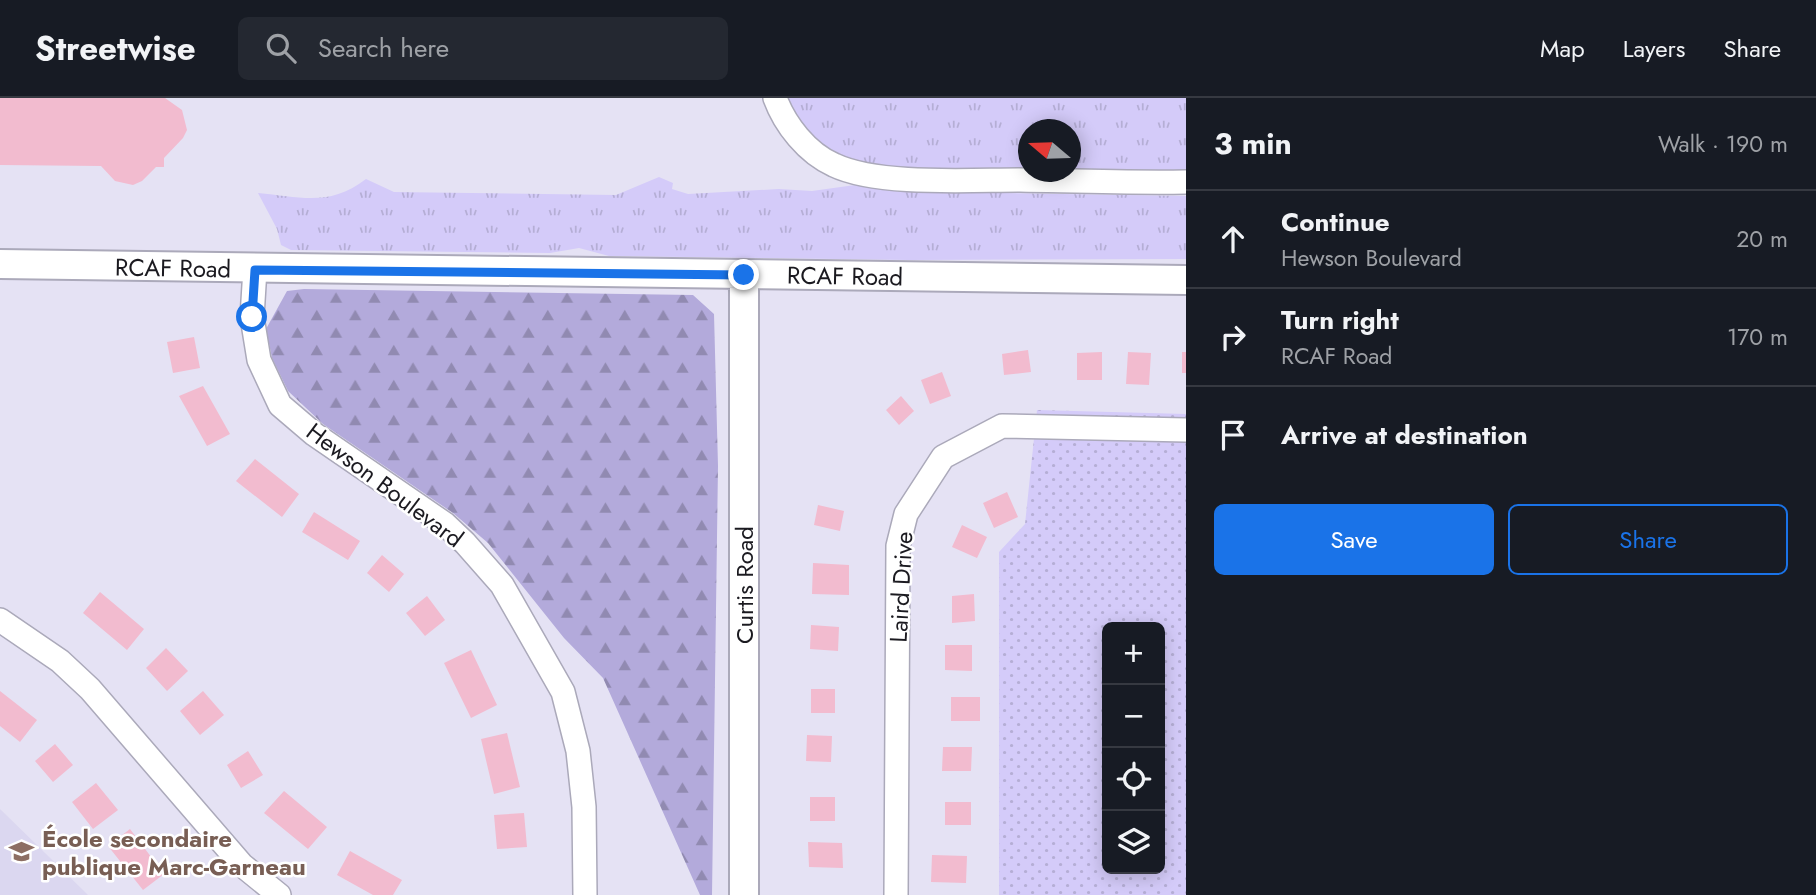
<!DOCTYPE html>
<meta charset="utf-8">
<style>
body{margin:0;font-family:Jost,sans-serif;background:#242831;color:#f1f3f6}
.controls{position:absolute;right:21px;bottom:21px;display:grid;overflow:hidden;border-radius:10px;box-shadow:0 4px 18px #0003}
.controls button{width:63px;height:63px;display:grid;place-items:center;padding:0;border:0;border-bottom:2px solid #363941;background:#171b24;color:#f1f3f6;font:35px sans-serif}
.compass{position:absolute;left:1018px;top:21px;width:63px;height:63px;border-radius:50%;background:#171b24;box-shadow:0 4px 18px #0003;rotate:289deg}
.stop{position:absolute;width:21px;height:21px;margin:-16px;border:5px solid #1a73e8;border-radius:50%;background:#fff}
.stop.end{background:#1a73e8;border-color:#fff;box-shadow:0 2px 7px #0008}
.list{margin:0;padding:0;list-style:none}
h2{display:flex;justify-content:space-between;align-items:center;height:91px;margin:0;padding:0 28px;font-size:30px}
h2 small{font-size:23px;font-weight:400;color:#9ea1a6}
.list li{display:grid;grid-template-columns:46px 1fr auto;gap:21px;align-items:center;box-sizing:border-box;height:98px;padding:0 28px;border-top:2px solid #363941}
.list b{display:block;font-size:26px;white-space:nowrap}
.list p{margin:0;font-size:23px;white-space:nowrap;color:#9ea1a6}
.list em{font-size:23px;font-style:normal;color:#9ea1a6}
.actions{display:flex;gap:14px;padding:21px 28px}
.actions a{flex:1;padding:16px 0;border:2px solid #1a73e8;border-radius:10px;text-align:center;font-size:24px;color:#1a73e8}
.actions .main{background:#1a73e8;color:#fff}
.icon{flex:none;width:38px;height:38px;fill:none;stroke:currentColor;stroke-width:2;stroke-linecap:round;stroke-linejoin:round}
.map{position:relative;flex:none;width:1186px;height:797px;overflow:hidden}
header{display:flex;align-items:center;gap:42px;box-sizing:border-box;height:98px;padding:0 35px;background:#171b24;border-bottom:2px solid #363941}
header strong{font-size:33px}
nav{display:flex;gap:38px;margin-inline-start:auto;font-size:24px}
.search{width:490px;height:63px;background:#242831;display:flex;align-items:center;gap:18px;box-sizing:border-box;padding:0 24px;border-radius:10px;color:#9ea1a6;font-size:26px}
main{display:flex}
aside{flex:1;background:#171b24}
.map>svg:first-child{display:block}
.built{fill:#dbd7f0}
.grass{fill:url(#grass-tufts)}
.forest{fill:url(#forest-firs)}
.park{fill:url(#park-dots);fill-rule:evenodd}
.building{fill:#f2bbcf}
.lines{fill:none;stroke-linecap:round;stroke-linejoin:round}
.minor-casing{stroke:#aba9ba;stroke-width:26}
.major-casing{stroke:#aba9ba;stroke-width:32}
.minor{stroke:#fff;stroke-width:23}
.major{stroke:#fff;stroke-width:28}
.route{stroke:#1a73e8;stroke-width:9}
.labels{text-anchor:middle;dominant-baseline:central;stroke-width:5;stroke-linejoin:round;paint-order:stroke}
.street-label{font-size:24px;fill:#1b1a20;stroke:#fff}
.education-label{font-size:24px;font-weight:bold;fill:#785e54;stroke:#fff;text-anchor:start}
</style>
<header>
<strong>Streetwise</strong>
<div class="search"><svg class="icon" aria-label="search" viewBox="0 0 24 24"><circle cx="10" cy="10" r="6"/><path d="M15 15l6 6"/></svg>Search here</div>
<nav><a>Map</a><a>Layers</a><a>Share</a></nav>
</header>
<main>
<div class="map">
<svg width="1186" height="797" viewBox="0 0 1186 797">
<defs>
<pattern id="grass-tufts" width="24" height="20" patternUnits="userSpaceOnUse" patternTransform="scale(1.75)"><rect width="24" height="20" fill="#d4cbf9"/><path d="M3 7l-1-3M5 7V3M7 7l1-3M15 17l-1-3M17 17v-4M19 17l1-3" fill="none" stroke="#b5aed5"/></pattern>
<pattern id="forest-firs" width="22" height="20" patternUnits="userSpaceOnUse" patternTransform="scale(1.75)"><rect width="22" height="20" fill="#b3aadb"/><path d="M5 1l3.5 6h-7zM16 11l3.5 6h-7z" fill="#918ab1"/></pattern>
<pattern id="park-dots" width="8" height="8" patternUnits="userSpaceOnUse" patternTransform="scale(1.75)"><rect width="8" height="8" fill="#d4cbf9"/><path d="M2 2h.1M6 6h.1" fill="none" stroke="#b5aed5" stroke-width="1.8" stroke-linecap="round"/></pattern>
</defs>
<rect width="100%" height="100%" fill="#e5e2f4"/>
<path class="built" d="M0,711L88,797H0Z"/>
<path class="grass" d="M785,0H1186V73H1071L1070,32H1028V73L900,72L840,61L803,32Z
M659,79L673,85L672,91L688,96L779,91L812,93L855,87L938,94L1186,98V161L909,162L609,158L579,150L550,155L291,152L281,147L277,131L258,95C301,99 330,109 366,81L394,94L616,97Z"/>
<path class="forest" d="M304,191L693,197L714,216L718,368L712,797H700L603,580L564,540L488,445L453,415L323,326L288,293L272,260L266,231L287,193Z"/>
<path class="park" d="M1037,312L1186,316V797H999V454L1025,426ZM1107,529H1160V771H1107Z"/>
<path class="building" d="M0,0H165L182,12L187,32L183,40L164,60V69H156L142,83L133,87L115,83L101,68L0,67Z
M194,239L200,270L173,275L167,244Z
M1028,252L1031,274L1004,277L1002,256Z
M1102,254V282H1077V255Z
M1128,254L1151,255L1149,287L1126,286Z
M1182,254H1186V275H1182Z
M942,274L951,298L930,306L921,282Z
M203,288L230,336L207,348L179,298Z
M901,298L914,313L899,327L886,312Z
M255,361L299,396L282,419L236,383Z
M1007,394L1018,419L994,430L983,405Z
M818,407L844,413L840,433L814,427Z
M314,414L360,443L348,462L302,434Z
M962,427L987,439L977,460L952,449Z
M382,457L404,476L389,494L367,475Z
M813,465L849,467V497L812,496Z
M100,494L144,531L127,552L83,515Z
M974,496L975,523L952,525V498Z
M427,498L445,522L425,538L406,515Z
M811,527L839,529L838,553L810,551Z
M945,547H972V573L945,572Z
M166,550L188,573L167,593L146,570Z
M471,552L497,607L471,620L444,565Z
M811,591H835V615H811Z
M0,593L37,622L20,644L0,628Z
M203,593L224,617L200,637L180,613Z
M951,599H980V623H951Z
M507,635L520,689L494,696L481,641Z
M807,637L832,638L831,664L806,663Z
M55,646L73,667L53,684L35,663Z
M943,649H972L971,673H942Z
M248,653L263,677L241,690L227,667Z
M96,685L118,712L93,731L72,704Z
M284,693L327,729L308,751L264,715Z
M810,699H835V723H810Z
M945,704H971V727H945Z
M524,715L527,749L497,751L494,717Z
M130,731L164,776L143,792L108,748Z
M808,744L842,745L843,770L809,769Z
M350,753L402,782L393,797H373L337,777Z
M932,757L967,758L966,785L931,784Z"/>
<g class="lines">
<defs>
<path id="minor" d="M775,0C785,27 807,55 834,67C878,88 970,82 1020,82C1075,83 1131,85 1186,84
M255,171L252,219L259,262L280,307L314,336L445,426L465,445L502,487L563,594L578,653L584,709L585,797
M0,522L60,563L90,591L242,767L279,797
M896,797L898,448L906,416L943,359L1002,328L1186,332"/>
<path id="major" d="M0,166L1186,182
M744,797V177"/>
</defs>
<use href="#minor" class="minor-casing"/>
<use href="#major" class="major-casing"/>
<use href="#minor" class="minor"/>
<use href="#major" class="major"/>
</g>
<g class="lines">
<path class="route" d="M252,219L255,172L744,177"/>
</g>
<defs>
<symbol id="school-bare" viewBox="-9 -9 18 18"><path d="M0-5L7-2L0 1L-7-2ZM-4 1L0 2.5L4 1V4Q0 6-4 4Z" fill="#8d6e63" stroke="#fff" stroke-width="2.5" paint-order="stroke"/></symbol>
</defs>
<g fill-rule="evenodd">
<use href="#school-bare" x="4" y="736" width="35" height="35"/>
</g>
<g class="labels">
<g class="street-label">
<text transform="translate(173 170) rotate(1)">RCAF Road</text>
<text transform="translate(845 178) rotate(1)">RCAF Road</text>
<text transform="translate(385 387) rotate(37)">Hewson Boulevard</text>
<text transform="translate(744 487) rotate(-90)">Curtis Road</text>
<text transform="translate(901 489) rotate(-87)">Laird Drive</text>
</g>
<g class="education-label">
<text x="42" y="740">École secondaire<tspan x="42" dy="28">publique Marc-Garneau</tspan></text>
</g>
</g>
</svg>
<div class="controls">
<button>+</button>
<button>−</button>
<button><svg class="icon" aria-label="locate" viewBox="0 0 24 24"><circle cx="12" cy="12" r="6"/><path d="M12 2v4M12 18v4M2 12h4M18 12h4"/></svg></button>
<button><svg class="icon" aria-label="layers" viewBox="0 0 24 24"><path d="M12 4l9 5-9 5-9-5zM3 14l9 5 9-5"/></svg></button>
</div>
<svg class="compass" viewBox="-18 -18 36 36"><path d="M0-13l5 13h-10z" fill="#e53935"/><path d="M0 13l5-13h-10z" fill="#9ea1a6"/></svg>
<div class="stop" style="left:252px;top:219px"></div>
<div class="stop end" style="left:744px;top:177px"></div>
</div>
<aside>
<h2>3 min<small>Walk · 190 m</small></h2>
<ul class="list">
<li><svg class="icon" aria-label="ahead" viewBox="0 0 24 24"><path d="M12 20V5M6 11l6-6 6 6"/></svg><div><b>Continue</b><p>Hewson Boulevard</p></div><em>20 m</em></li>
<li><svg class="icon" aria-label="right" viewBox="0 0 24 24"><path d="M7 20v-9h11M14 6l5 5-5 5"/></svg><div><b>Turn right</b><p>RCAF Road</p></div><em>170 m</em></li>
<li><svg class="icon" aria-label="arrive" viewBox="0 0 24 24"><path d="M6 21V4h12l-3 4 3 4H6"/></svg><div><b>Arrive at destination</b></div></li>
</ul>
<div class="actions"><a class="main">Save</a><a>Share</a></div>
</aside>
</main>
